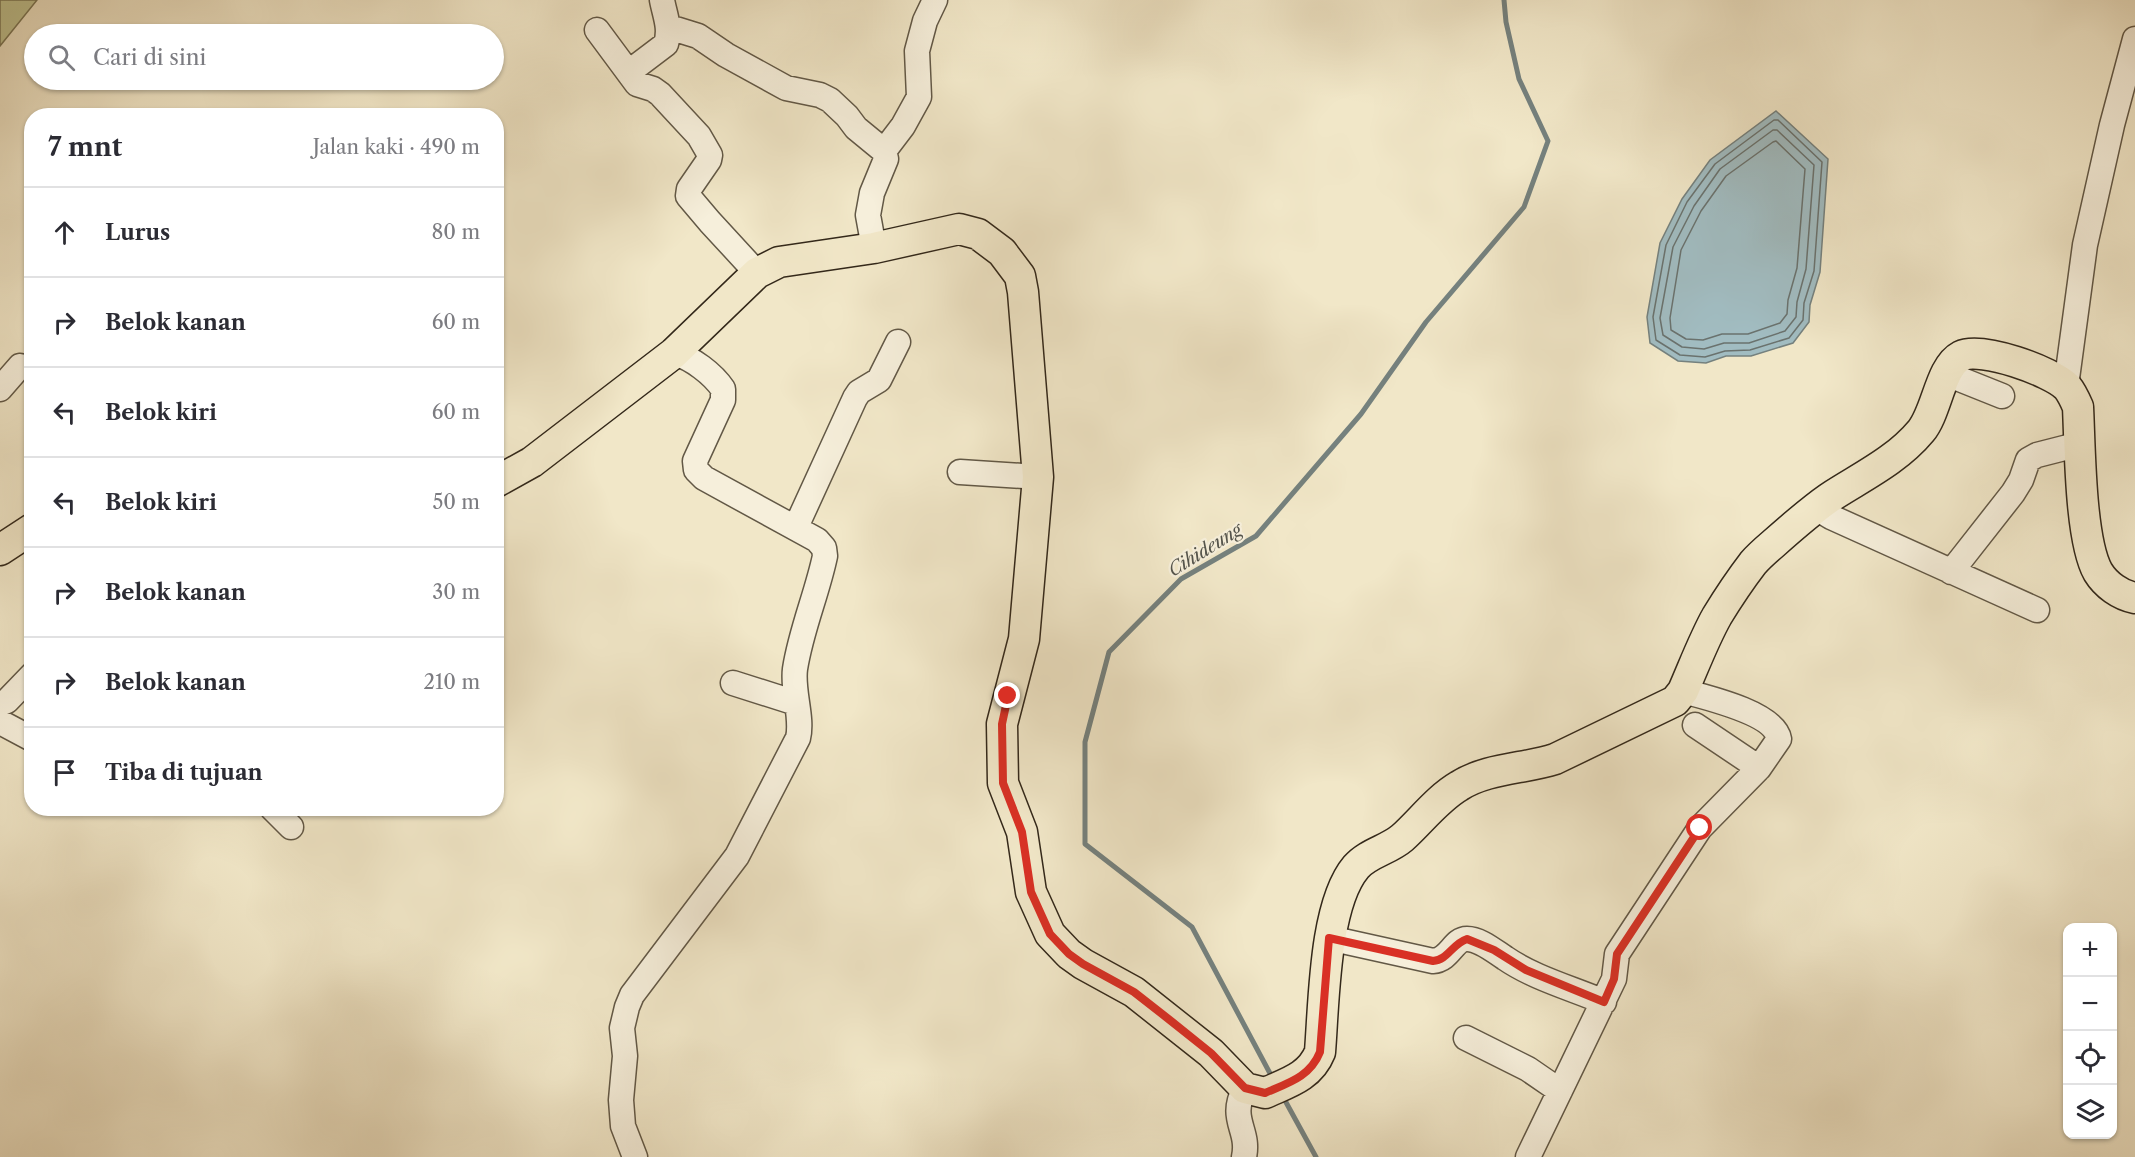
<!DOCTYPE html>
<html lang="id">
<meta charset="utf-8">
<style>
body{margin:0;font-family:"Libre Caslon Text",serif;background:#f7f7f7;color:#2b2b33}
.controls{position:absolute;right:18px;bottom:18px;display:grid;overflow:hidden;border-radius:12px;box-shadow:0 2px 4px #0004}
.controls button{width:54px;height:54px;display:grid;place-items:center;padding:0;border:0;border-bottom:2px solid #e1e1e2;background:#fff;color:#2b2b33;font:30px sans-serif}
.stop{position:absolute;width:18px;height:18px;margin:-14px;border:4px solid #d93025;border-radius:50%;background:#fff}
.stop.end{background:#d93025;border-color:#fff;box-shadow:0 2px 6px #0008}
.list{margin:0;padding:0;list-style:none}
h2{display:flex;justify-content:space-between;align-items:center;height:78px;margin:0;padding:0 24px;font-size:26px}
h2 small{font-size:20px;font-weight:400;color:#7c7c81}
.list li{display:grid;grid-template-columns:39px 1fr auto;gap:18px;align-items:center;box-sizing:border-box;height:90px;padding:0 24px;border-top:2px solid #e1e1e2}
.list b{display:block;font-size:22px;white-space:nowrap}
.list em{font-size:20px;font-style:normal;color:#7c7c81}
.icon{flex:none;width:33px;height:33px;fill:none;stroke:currentColor;stroke-width:2;stroke-linecap:round;stroke-linejoin:round}
.map{position:relative;flex:none;width:2135px;height:1157px;overflow:hidden}
.search{position:absolute;background:#fff;box-shadow:0 2px 4px #0004;left:24px;top:24px;width:480px;height:66px;display:flex;align-items:center;gap:15px;box-sizing:border-box;padding:0 21px;border-radius:33px;color:#7c7c81;font-size:22px}
.panel{position:absolute;background:#fff;box-shadow:0 2px 4px #0004;left:24px;top:108px;width:480px;height:708px;border-radius:24px}
.map>svg:first-child{display:block}
.green{fill:#c0c492;stroke:#7a7656;stroke-width:1.5}
.water{fill:#a1bcc1;stroke:#75817e;stroke-width:1.5}
.lines{fill:none;stroke-linecap:round;stroke-linejoin:round}
.shore{stroke:#6a726e;stroke-width:1.5}
.stream{stroke:#75817e;stroke-width:5}
.minor-casing{stroke:#625846;stroke-width:27}
.major-casing{stroke:#33281a;stroke-width:33}
.minor{stroke:#f6efdb;stroke-width:24}
.major{stroke:#f1e7c8;stroke-width:30}
.route{stroke:#d93025;stroke-width:8}
.labels{text-anchor:middle;dominant-baseline:central;stroke-width:4.5;stroke-linejoin:round;paint-order:stroke}
.water-label{font-size:18px;font-style:italic;fill:#54544c;stroke:#f6efdb}
</style>
<div class="map">
<svg width="2135" height="1157" viewBox="0 0 2135 1157">
<rect width="100%" height="100%" fill="#f1e7c8"/>
<filter id="stains"><feTurbulence type="fractalNoise" baseFrequency=".00333" numOctaves="4"/><feColorMatrix values="0 0 0 0 .2 0 0 0 0 .09 0 0 0 0 .02 0 0 0 .5 -.17"/></filter>
<radialGradient id="worn" r=".72"><stop offset=".6" stop-color="#630" stop-opacity="0"/><stop offset="1" stop-color="#630" stop-opacity=".3"/></radialGradient>
<path class="green" d="M0,0H37L0,46Z"/>
<path class="water" d="M1776,111L1828,159L1820,272L1810,305L1809,322L1793,343L1751,356H1726L1706,363L1678,361L1650,343L1647,317L1660,243L1682,199L1710,160Z"/>
<g class="lines">
<path class="shore" d="M1774,120H1778L1822,162L1814,271L1804,303L1803,320L1789,338L1750,350L1725,351L1705,357L1680,355L1656,340L1653,317L1666,245L1687,202L1715,164Z
M1773,130H1777L1814,165L1806,269L1797,302L1796,317L1785,331L1749,343H1724L1704,349L1682,347L1663,335L1660,318L1673,247L1694,206L1720,169Z
M1776,141L1805,169L1797,268L1788,300L1787,314L1780,323L1748,334H1722L1703,340L1686,339L1671,330L1670,318L1681,250L1701,211L1726,176L1773,142Z"/>
<path class="stream" d="M1273,1079L1192,927L1085,844V742L1109,652L1181,579L1256,536L1361,414L1426,322L1524,207L1548,141L1519,79L1506,22L1504,0
M1282,1095L1316,1157"/>
<defs>
<path id="minor" d="M669,27L698,36L726,55L786,88L820,95L830,100L847,116L856,128L884,151L886,159L872,193L868,215L874,248
M597,30L637,84L653,89L660,94L699,136L710,155L709,160L689,189L688,196L710,222L757,273
M629,72L666,44C671,28 665,16 662,0
M884,151L903,126L919,97L917,51L925,21L935,0
M1947,374L2002,396
M2066,386L2085,245L2112,125L2135,39
M0,389L20,366
M960,472L1038,477
M1829,498L1826,514L1831,517L2037,610
M796,527L855,398L859,392L879,380L898,342
M1951,572L2013,493L2021,480L2028,460L2037,455L2080,444
M733,683L796,703
M0,704L7,701L32,675
M0,722L32,739
M1695,725L1759,768
M272,808L291,827
M1329,938L1433,961C1450,960 1453,939 1467,939C1480,939 1494,951 1505,958C1534,978 1571,988 1604,1002
M1466,1038L1528,1069L1560,1091
M635,1157L623,1126L621,1100L625,1056L622,1028L627,1007L632,995L737,856L798,738C803,718 792,691 795,669C801,630 817,594 825,556L824,548L817,540L704,478L696,470L695,461L723,400V389C713,374 692,358 674,353
M1244,1157C1250,1129 1228,1120 1245,1088
M1528,1157L1614,979L1617,954L1700,828L1759,768L1779,739C1775,713 1705,697 1683,691"/>
<path id="major" d="M496,482L532,462L674,353L757,273L779,262L874,248L959,229L978,234L1002,252L1020,276L1023,292L1038,477L1024,639L1002,724L1003,783L1022,832L1031,892L1050,934L1069,954L1083,964L1134,992L1211,1053L1245,1088L1265,1093C1287,1083 1310,1077 1320,1052C1324,1003 1324,905 1356,867C1368,853 1388,850 1402,838C1421,821 1437,799 1459,786C1487,768 1524,769 1555,759L1675,701L1683,691C1694,666 1704,639 1717,616C1728,598 1740,580 1753,563C1759,556 1766,550 1773,544C1791,528 1809,512 1829,498C1861,477 1896,461 1921,431C1937,412 1940,367 1961,356C1981,346 2051,371 2067,387C2072,393 2075,400 2078,407C2080,447 2080,540 2098,572C2106,585 2120,595 2135,598
M0,550L32,529"/>
</defs>
<use href="#minor" class="minor-casing"/>
<use href="#major" class="major-casing"/>
<use href="#minor" class="minor"/>
<use href="#major" class="major"/>
</g>
<g class="lines">
<path class="route" d="M1008,696L1002,724L1003,783L1022,832L1031,892L1050,934L1069,954L1083,964L1134,992L1171,1021L1211,1053L1245,1088L1265,1093C1288,1083 1310,1077 1320,1052L1329,938L1433,961C1448,960 1452,944 1467,939L1494,950L1526,970L1604,1002L1614,979L1617,954L1700,828"/>
</g>
<g class="labels">
<g class="water-label">
<text transform="translate(1205 550) rotate(-32)">Cihideung</text>
</g>
</g>
<rect width="100%" height="100%" filter="url(#stains)"/>
<rect width="100%" height="100%" fill="url(#worn)"/>
</svg>
<div class="controls">
<button>+</button>
<button>−</button>
<button><svg class="icon" aria-label="locate" viewBox="0 0 24 24"><circle cx="12" cy="12" r="6"/><path d="M12 2v4M12 18v4M2 12h4M18 12h4"/></svg></button>
<button><svg class="icon" aria-label="layers" viewBox="0 0 24 24"><path d="M12 4l9 5-9 5-9-5zM3 14l9 5 9-5"/></svg></button>
</div>
<div class="stop" style="left:1700px;top:828px"></div>
<div class="stop end" style="left:1008px;top:696px"></div>
<div class="search"><svg class="icon" aria-label="search" viewBox="0 0 24 24"><circle cx="10" cy="10" r="6"/><path d="M15 15l6 6"/></svg>Cari di sini</div>
<section class="panel">
<h2>7 mnt<small>Jalan kaki · 490 m</small></h2>
<ul class="list">
<li><svg class="icon" aria-label="ahead" viewBox="0 0 24 24"><path d="M12 20V5M6 11l6-6 6 6"/></svg><div><b>Lurus</b></div><em>80 m</em></li>
<li><svg class="icon" aria-label="right" viewBox="0 0 24 24"><path d="M7 20v-9h11M14 6l5 5-5 5"/></svg><div><b>Belok kanan</b></div><em>60 m</em></li>
<li><svg class="icon" aria-label="left" viewBox="0 0 24 24"><path d="M17 20v-9H6M10 6l-5 5 5 5"/></svg><div><b>Belok kiri</b></div><em>60 m</em></li>
<li><svg class="icon" aria-label="left" viewBox="0 0 24 24"><path d="M17 20v-9H6M10 6l-5 5 5 5"/></svg><div><b>Belok kiri</b></div><em>50 m</em></li>
<li><svg class="icon" aria-label="right" viewBox="0 0 24 24"><path d="M7 20v-9h11M14 6l5 5-5 5"/></svg><div><b>Belok kanan</b></div><em>30 m</em></li>
<li><svg class="icon" aria-label="right" viewBox="0 0 24 24"><path d="M7 20v-9h11M14 6l5 5-5 5"/></svg><div><b>Belok kanan</b></div><em>210 m</em></li>
<li><svg class="icon" aria-label="arrive" viewBox="0 0 24 24"><path d="M6 21V4h12l-3 4 3 4H6"/></svg><div><b>Tiba di tujuan</b></div></li>
</ul>
</section>
</div>
